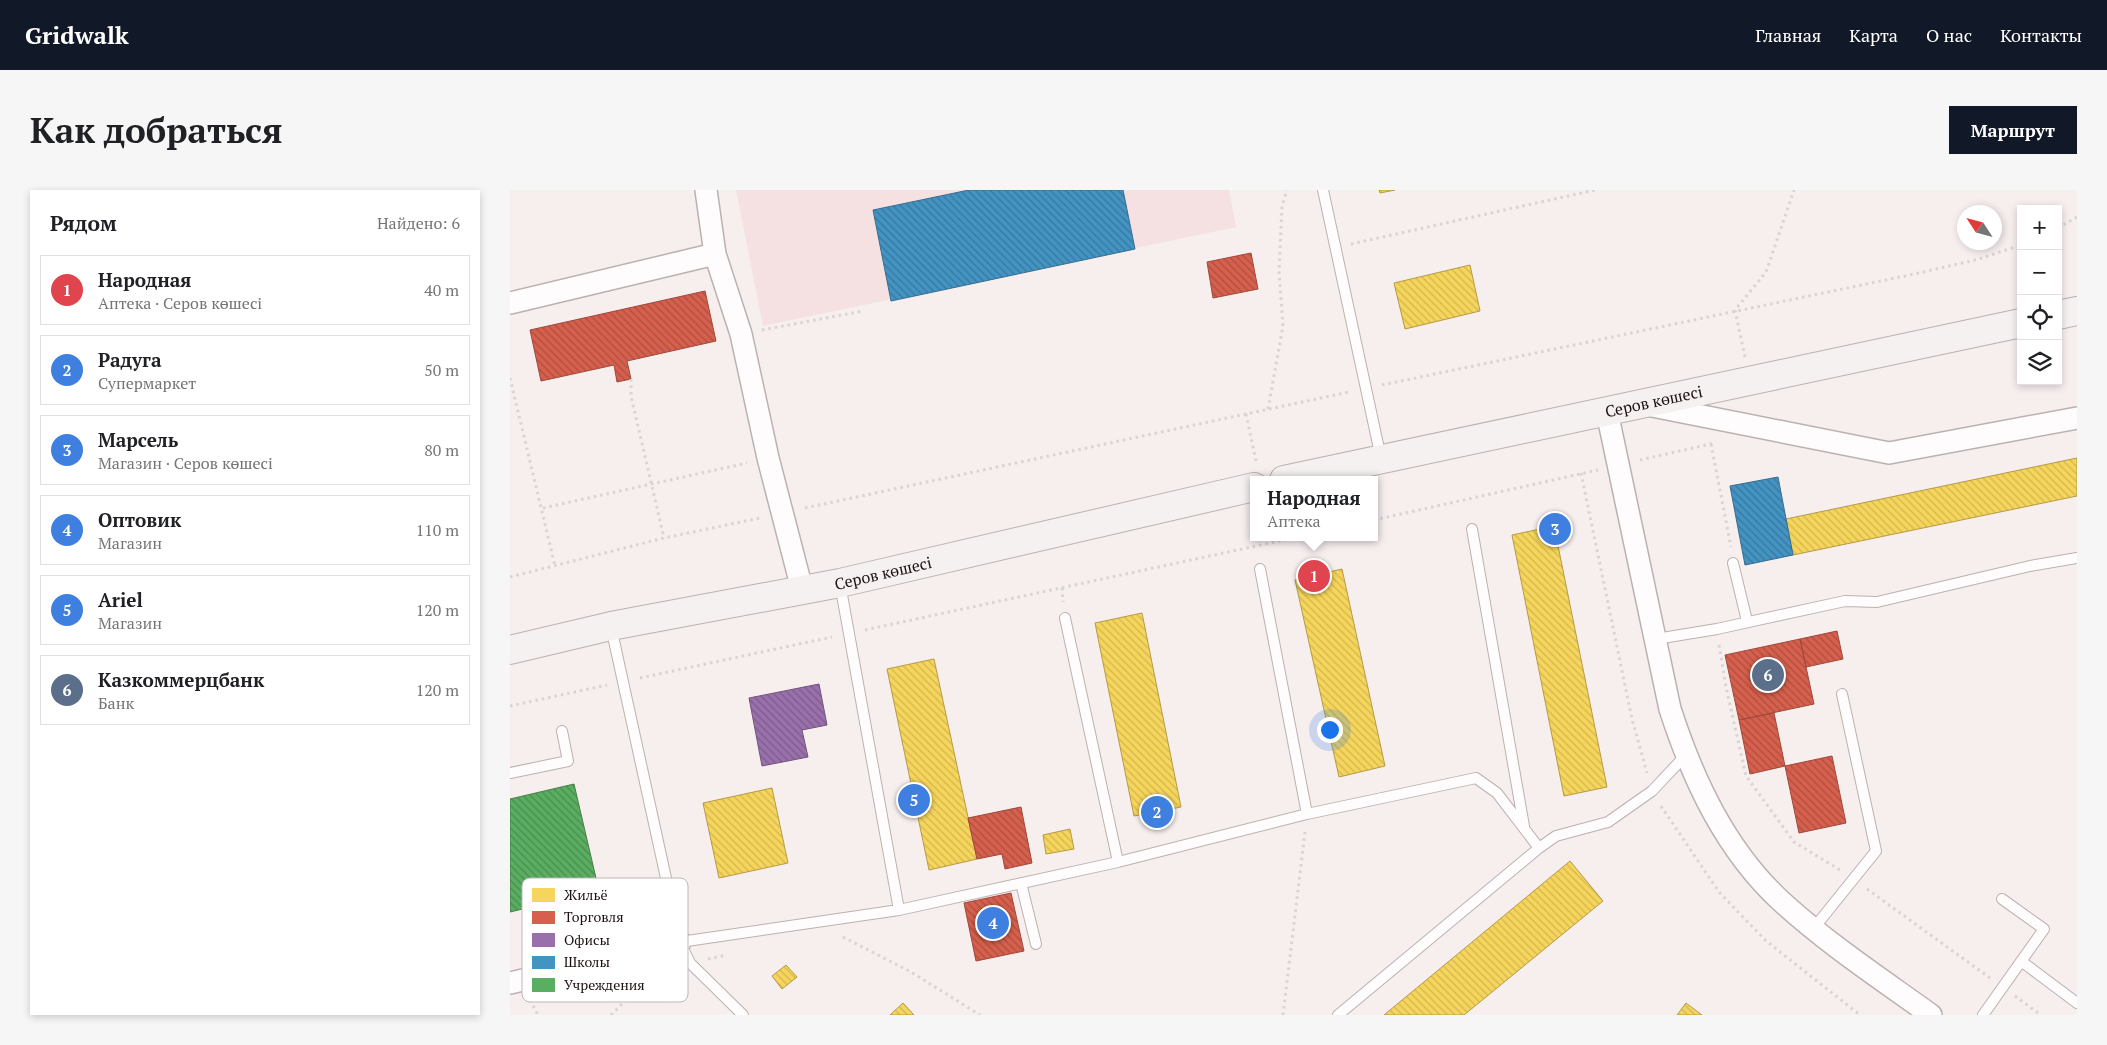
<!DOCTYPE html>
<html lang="ru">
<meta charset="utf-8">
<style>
body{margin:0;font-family:"PT Serif",serif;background:#f6f6f6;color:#202124}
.controls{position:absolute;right:15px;top:15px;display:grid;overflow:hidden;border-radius:0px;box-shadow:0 2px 8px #0003}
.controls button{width:45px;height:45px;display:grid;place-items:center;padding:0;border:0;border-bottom:1px solid #e0e0e0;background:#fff;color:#202124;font:25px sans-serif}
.compass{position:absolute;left:1447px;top:15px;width:45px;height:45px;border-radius:50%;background:#fff;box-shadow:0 2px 8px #0003;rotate:306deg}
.you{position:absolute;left:819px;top:539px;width:18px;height:18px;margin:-12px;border:4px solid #fff;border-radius:50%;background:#1a73e8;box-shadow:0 0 0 8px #1a73e833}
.badge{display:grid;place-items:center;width:32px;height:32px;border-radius:50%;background:#111827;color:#fff;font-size:16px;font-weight:700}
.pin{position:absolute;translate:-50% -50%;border:2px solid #fff;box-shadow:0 1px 5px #0006}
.popup{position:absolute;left:740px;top:286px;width:128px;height:65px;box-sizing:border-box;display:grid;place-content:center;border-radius:0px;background:#fff;filter:drop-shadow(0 1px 4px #0005);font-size:16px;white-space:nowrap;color:#757577}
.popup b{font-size:19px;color:#202124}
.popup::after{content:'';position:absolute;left:50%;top:100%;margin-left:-10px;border:10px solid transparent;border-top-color:#fff}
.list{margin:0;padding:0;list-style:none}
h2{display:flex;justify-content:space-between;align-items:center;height:65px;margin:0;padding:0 20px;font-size:21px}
h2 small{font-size:16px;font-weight:400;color:#757577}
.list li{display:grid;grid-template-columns:32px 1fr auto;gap:15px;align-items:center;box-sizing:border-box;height:70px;margin:0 10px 10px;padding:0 10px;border:1px solid #e0e0e0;border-radius:0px}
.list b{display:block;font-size:19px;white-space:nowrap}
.list p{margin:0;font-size:16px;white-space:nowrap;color:#757577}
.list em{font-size:16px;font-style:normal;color:#757577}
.icon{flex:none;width:28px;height:28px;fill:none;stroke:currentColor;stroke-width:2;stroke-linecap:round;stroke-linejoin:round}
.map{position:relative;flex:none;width:1567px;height:825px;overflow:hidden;border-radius:0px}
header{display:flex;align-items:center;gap:30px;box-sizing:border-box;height:70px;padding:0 25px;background:#111827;color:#fff}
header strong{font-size:24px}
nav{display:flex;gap:28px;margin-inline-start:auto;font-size:18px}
.intro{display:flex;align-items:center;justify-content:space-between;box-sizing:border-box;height:120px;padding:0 30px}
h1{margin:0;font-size:35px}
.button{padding:12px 22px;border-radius:0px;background:#111827;color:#fff;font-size:18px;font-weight:700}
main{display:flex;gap:30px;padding:0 30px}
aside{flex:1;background:#fff;border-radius:0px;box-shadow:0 2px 8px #0003}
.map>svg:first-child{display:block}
.built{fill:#f6e1e2}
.homes{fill:url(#homes-back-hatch);stroke:#b69a46}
.shops{fill:url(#shops-back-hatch);stroke:#9f483b}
.offices{fill:url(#offices-back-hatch);stroke:#74547d}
.schools{fill:url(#schools-back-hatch);stroke:#386c8e}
.public{fill:url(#public-back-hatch);stroke:#487f49}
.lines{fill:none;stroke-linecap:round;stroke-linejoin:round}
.lane-casing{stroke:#bcb1b1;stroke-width:12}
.street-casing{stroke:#bcb1b1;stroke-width:24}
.secondary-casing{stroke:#bcb1b1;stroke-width:30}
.path{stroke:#d8d4d4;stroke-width:3;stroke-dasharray:2.5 4;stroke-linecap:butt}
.lane{stroke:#fefcfc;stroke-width:10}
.street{stroke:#fefcfc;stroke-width:21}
.secondary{stroke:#f5f1f1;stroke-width:28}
.labels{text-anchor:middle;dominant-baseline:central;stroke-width:5;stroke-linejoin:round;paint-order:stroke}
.street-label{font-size:16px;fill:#1f1112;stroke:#fff}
.key{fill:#fff;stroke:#bcb8b8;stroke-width:1}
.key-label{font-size:14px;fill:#1f1112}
</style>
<header>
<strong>Gridwalk</strong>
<nav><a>Главная</a><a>Карта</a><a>О нас</a><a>Контакты</a></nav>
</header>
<div class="intro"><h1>Как добраться</h1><a class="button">Маршрут</a></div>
<main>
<aside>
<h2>Рядом<small>Найдено: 6</small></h2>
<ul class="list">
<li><span class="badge" style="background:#e0444e">1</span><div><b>Народная</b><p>Аптека · Серов көшесі</p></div><em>40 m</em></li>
<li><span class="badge" style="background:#3f7fe0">2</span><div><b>Радуга</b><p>Супермаркет</p></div><em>50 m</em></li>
<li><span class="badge" style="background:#3f7fe0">3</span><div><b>Марсель</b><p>Магазин · Серов көшесі</p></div><em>80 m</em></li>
<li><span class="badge" style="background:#3f7fe0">4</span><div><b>Оптовик</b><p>Магазин</p></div><em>110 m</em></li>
<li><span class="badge" style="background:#3f7fe0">5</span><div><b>Ariel</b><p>Магазин</p></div><em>120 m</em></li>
<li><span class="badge" style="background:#5c6f8a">6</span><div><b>Казкоммерцбанк</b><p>Банк</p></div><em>120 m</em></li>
</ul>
</aside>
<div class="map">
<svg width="1567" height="825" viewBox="0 0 1567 825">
<defs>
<pattern id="homes-back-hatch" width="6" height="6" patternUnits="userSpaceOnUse" patternTransform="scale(1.25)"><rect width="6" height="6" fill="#f6d55c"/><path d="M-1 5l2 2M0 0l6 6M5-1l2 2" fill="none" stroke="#d2b64f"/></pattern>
<pattern id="shops-back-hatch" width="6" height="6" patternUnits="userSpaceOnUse" patternTransform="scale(1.25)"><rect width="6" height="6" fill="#d6604d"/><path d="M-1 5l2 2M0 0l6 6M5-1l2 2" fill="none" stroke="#ad4e3f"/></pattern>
<pattern id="offices-back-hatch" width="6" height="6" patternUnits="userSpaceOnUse" patternTransform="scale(1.25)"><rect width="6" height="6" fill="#9970ab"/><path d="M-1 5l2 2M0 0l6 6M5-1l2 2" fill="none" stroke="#7c5b8a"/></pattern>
<pattern id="schools-back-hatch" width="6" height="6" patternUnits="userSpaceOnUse" patternTransform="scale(1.25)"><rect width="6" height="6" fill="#4393c3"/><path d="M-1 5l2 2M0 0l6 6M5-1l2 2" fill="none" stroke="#37779d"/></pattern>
<pattern id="public-back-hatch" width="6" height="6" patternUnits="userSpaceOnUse" patternTransform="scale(1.25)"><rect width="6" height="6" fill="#5aae61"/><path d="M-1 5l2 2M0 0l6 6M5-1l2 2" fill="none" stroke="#4a8c4f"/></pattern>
</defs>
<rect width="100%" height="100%" fill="#f7eeee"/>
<path class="built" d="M226,0H719L726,37L253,136Z"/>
<path class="homes" d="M869,0H885L870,3Z
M960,75L970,121L895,139L884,93Z
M1567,268V306L1283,365L1276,329Z
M1044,336L1097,597L1054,606L1002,345Z
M832,379L875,576L829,587L785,390Z
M632,423L671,617L624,626L585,433Z
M424,469L467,669L419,680L377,479Z
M262,598L278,673L209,688L193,613Z
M560,639L564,659L536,664L533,645Z
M1060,671L1093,711L954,825H874Z
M276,775L287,787L272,799L262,786Z
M393,813L404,825H380Z
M1176,813L1192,825H1167Z"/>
<path class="shops" d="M741,63L748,99L703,108L697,72Z
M195,101L206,151L117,171L121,189L107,192L104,175L31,191L20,140Z
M1327,441L1333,469L1296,477L1290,449Z
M1290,449L1304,514L1229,530L1215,465Z
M1264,523L1275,576L1240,584L1229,530Z
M1322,566L1336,633L1289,643L1275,576Z
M511,617L522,673L495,679L492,664L467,669L458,628Z
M501,703L514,761L466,771L454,713Z"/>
<path class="offices" d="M309,494L317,535L292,540L298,567L252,576L239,508Z"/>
<path class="schools" d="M459,0H613L625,59L381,111L363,20Z
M1268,287L1283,365L1235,375L1220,296Z"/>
<path class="public" d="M64,594L89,701L0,722V609Z"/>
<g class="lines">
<defs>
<path id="lane" d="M813,0L871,268
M962,339L1014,636
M1223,373L1237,431
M750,379L797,624
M330,394L389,720
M555,428L608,672
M101,437L170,752L389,720L608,672L797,624L966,588L987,603L1029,658L1046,646L1098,632L1142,601L1175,566
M1146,449L1207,439L1335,411L1367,412L1520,376L1567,368
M0,583L58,571L52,541
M511,693L526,754
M43,735L97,724L133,761
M1304,738L1366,661L1332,504
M170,752L180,773L233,825
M1511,771L1567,813
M828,825L1029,658
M1473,825L1534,739L1492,709"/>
<path id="street" d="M196,0L205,64L231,144L258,268L292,399
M0,113L205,64
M1137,215L1379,263L1567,228
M1097,222L1160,519C1183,590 1216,661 1272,712C1318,754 1371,789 1421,825
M0,793L170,752"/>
<g id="secondary">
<path d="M1548,125L1567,121"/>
<path id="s1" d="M774,290L1511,133"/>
<path id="s2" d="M0,460L101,436L330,393L744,297"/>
</g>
</defs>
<use href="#lane" class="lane-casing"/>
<use href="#street" class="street-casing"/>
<use href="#secondary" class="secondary-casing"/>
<path class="path" d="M1548,38L1567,27
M841,54L1085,0
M252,140L353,121
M1235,167L1225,120L1256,82L1284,0
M0,188L45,376
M121,189V206L154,348
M872,195L1409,83L1469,69L1511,55
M758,219L773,136L769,82L772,16L777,0
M736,224L746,271
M1201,254L1221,357
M1130,270L1205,253
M1071,283L1122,529L1137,583
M33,318L237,273
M295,318L839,202
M864,330L1088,280
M765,347L766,352
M0,387L154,348L250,328
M552,398L553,412
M355,440L788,347
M1209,455L1216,497L1236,586L1284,652L1330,680
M130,488L322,447
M0,516L97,495
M1151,616L1209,702L1255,750L1350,825
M1357,699L1480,788
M333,747L401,782L470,825
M198,769L217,765
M1505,806L1531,825
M20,810L28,825
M101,825L134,792L154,781
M773,825L795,642"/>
<use href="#lane" class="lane"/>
<use href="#street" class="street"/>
<use href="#secondary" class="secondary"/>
</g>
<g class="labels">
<g class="street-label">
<text stroke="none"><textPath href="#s1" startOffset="378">Серов көшесі</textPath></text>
<text stroke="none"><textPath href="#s2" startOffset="381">Серов көшесі</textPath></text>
</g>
</g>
<rect x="12" y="688" width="166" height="124" rx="8" class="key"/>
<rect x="22" y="698" width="23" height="14" fill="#f6d55c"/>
<rect x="22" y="721" width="23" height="13" fill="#d6604d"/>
<rect x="22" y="743" width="23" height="14" fill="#9970ab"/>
<rect x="22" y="766" width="23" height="13" fill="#4393c3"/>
<rect x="22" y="788" width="23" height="14" fill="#5aae61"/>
<g class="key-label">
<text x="54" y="710">Жильё</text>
<text x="54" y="732">Торговля</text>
<text x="54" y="755">Офисы</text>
<text x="54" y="777">Школы</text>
<text x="54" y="800">Учреждения</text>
</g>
</svg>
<div class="controls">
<button>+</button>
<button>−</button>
<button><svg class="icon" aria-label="locate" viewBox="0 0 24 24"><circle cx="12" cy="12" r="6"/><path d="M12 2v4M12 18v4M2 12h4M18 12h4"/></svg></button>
<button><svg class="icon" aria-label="layers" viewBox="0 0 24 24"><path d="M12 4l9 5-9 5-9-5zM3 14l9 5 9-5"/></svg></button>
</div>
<svg class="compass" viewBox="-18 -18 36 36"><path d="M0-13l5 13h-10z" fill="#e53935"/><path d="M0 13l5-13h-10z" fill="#757577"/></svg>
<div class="you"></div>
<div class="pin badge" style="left:804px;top:386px;background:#e0444e">1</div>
<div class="popup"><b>Народная</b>Аптека</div>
<div class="pin badge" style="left:647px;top:622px;background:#3f7fe0">2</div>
<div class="pin badge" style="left:1045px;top:339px;background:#3f7fe0">3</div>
<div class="pin badge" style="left:483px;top:733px;background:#3f7fe0">4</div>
<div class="pin badge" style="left:404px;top:610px;background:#3f7fe0">5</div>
<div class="pin badge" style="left:1258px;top:485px;background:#5c6f8a">6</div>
</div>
</main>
